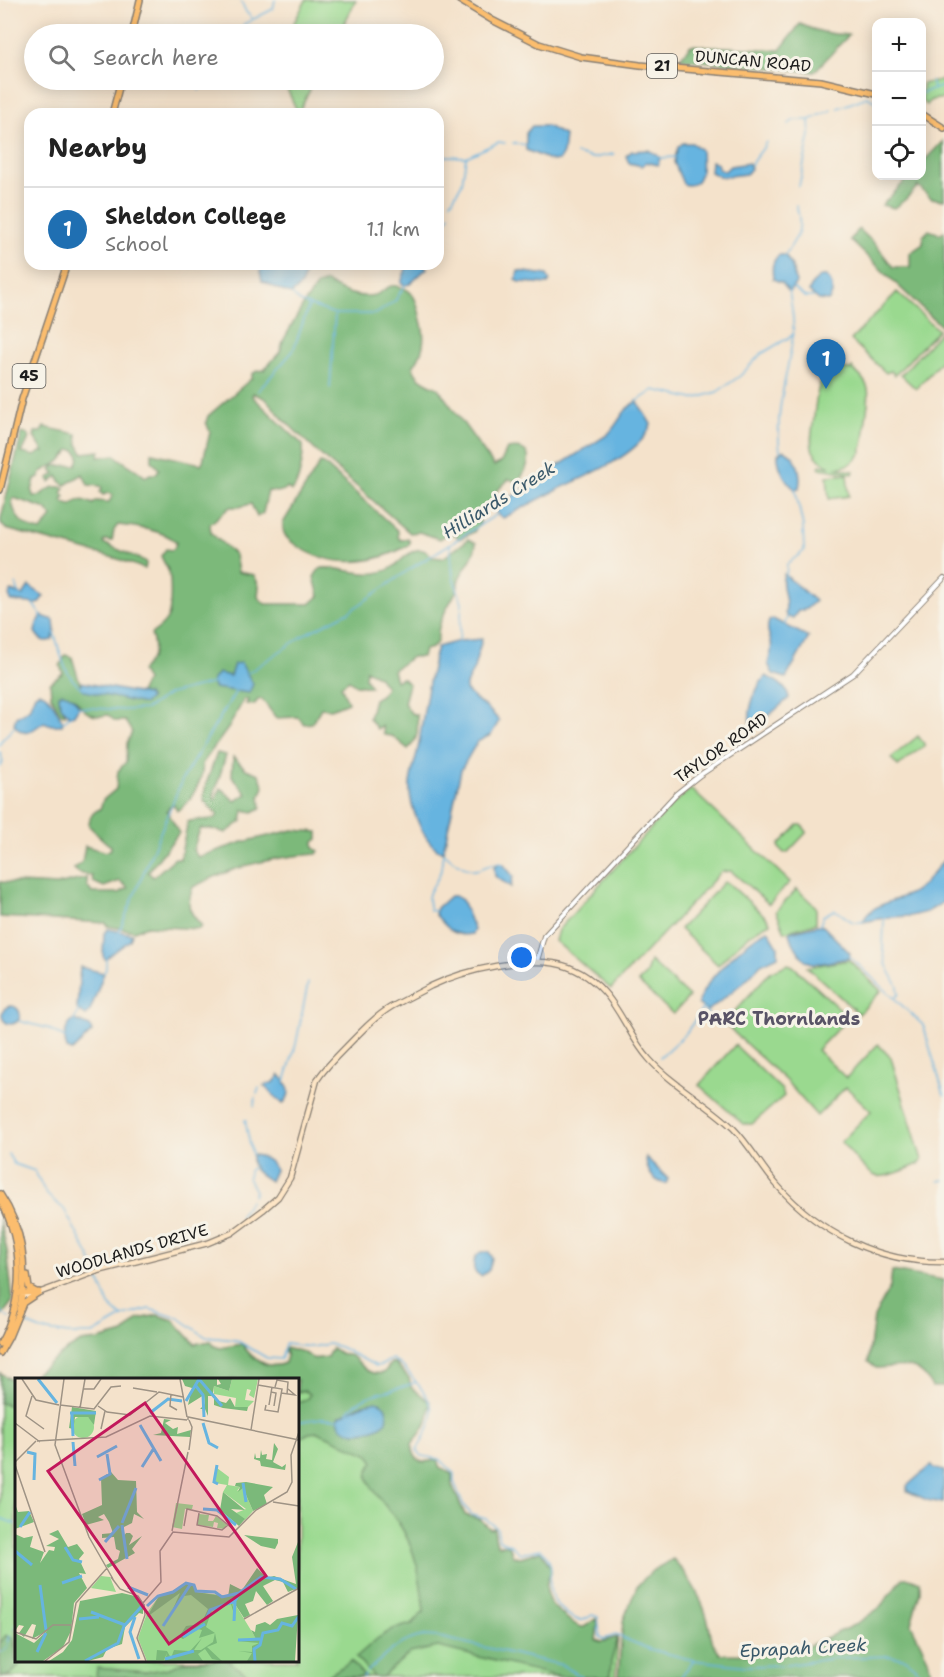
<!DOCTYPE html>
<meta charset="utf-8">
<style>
body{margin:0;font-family:"Shantell Sans",sans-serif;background:#f6f6f6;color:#222}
.controls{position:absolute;right:18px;top:18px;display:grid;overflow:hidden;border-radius:12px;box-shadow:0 3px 15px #0003}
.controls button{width:54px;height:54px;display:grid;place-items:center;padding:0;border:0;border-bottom:2px solid #e0e0e0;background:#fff;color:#222;font:30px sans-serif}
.you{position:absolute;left:522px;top:958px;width:21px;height:21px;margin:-15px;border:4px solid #fff;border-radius:50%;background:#1a73e8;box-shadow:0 0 0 9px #1a73e833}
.badge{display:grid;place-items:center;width:39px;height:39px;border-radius:50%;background:#1f6fb2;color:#fff;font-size:20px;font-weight:700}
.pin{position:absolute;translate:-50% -50px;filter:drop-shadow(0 2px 3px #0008)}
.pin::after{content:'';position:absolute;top:32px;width:21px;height:18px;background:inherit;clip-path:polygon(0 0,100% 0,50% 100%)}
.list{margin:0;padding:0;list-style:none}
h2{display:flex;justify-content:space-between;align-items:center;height:78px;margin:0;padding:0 24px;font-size:26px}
h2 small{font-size:20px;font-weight:400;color:#767676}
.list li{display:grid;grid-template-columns:39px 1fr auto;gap:18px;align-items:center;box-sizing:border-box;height:84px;padding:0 24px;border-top:2px solid #e0e0e0}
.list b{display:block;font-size:22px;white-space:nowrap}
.list p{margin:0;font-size:20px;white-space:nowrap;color:#767676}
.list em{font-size:20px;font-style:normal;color:#767676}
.icon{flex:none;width:33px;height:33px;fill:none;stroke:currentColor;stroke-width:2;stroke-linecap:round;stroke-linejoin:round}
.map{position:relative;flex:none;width:944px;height:1677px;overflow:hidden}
.search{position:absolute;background:#fff;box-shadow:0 3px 15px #0003;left:24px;top:24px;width:420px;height:66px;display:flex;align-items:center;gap:15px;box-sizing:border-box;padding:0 21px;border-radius:33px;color:#767676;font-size:22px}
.panel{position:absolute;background:#fff;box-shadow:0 3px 15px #0003;left:24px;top:108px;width:420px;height:162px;border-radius:18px}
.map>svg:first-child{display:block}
.green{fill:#9ad98f;stroke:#5b7a56;stroke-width:1.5}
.forest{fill:#7bb97a;stroke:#4c6a4b;stroke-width:1.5;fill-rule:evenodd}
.water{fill:#66b4e0;stroke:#41687e;stroke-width:1.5}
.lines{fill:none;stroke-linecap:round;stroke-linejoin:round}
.stream{stroke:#66b4e0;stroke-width:1.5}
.tertiary-casing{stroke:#887f74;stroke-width:6}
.secondary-casing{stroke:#887f74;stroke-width:7}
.primary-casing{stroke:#887f74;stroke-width:8}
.trunk-casing{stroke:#887f74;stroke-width:8}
.tertiary{stroke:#fff;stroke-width:4}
.secondary{stroke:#fde5c5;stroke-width:4.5}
.primary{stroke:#fbbd6e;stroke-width:5}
.trunk{stroke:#fbbd6e;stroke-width:5}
.labels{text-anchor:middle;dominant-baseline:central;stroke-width:6;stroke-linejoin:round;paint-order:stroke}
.shield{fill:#f7f3e8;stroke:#5e5c59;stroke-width:1.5}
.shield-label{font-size:15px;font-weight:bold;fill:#1c1c1c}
.street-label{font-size:16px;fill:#1c1c1c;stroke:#f7f3e8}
.water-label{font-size:18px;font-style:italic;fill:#3a596a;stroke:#f7f3e8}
.neighbourhood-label{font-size:18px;font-weight:bold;fill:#585366;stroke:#f7f3e8}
.inset-river{fill:none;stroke:#66b4e0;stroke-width:3}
.inset-road{fill:none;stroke:#9e9385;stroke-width:1.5}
.view{fill:#c2185b;fill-opacity:0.15;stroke:#c2185b;stroke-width:3}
.inset-edge{fill:none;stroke:#1c1c1c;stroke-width:3}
</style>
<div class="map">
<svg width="944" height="1677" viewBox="0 0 944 1677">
<rect width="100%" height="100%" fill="#f7f3e8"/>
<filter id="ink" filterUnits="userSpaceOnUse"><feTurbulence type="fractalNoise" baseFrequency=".0167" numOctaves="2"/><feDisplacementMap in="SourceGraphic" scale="12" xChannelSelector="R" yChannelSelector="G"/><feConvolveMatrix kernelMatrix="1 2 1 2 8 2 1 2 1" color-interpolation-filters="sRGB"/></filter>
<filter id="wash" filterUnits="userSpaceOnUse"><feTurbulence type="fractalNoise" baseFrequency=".008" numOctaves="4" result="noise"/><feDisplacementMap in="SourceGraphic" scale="24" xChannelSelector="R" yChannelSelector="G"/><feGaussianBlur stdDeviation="1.35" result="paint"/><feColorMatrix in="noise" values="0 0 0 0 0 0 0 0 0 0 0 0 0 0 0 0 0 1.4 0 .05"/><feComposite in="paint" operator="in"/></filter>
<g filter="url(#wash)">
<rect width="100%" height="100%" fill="#f4e2cb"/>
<path class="green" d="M306,0H356L339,34H288Z
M944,79V98L931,100L927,105L922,101V84Z
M283,80H315L298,113Z
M897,292L938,330L895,375L891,371L886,373L851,340Z
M941,331L944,334V358L916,389L901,375Z
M852,368C856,373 866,379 868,389C870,398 867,408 866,418C864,442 866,464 836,468L854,471L853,474L819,468L820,465L830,467C823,463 817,459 813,451C809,441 813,428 814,417C817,393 817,362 851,370Z
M847,474L849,496L829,499L827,476Z
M918,736L925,745L898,766L891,758Z
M691,789L790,882L769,904L731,871L721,872L611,989L555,941L558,930L673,804Z
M798,825H802L807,832L788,852L784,853L779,848V845Z
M724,882L728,883L767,918L770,923C748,933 735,948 718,965L680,929Z
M797,889L816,907V923L785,932L776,911Z
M849,960L881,991L859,1014L807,967Z
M650,961L689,997L673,1014L638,982L646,974Z
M788,964L793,966L849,1017L817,1050L846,1078L878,1044L891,1058L922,1160L919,1164C909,1168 886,1179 876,1176C866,1173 849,1150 841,1142L871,1111L846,1087L817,1116L786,1081L727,1026L726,1021L770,972Z
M735,1045L782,1090L784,1096L752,1124H743L699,1085Z
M158,1315L173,1320L195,1344L211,1341L214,1346L220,1348L242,1344C251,1358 267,1371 285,1363L287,1356L284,1348H285C291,1351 294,1349 300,1351C317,1357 304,1361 327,1357L332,1348C336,1350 340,1354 345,1355C350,1356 350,1354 354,1358C363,1367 369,1376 384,1373L391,1363H395L409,1378L411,1387L430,1402C429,1422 425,1428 412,1444C414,1462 421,1465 437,1459L439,1461V1467L452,1474V1485L465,1515L481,1520L490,1529L494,1528L496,1542L499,1545H509L513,1556L521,1557L541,1551L550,1567L551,1572C546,1580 545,1591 549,1601C552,1607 577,1629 584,1627C587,1626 592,1621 596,1619L598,1623L596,1640L601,1642L618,1637L615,1677H0V1373L16,1382V1660H297V1380H27L64,1352L81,1342L99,1340L124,1333L139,1319Z"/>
<path class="forest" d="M800,24C817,32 831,35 849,35L814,72L679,59L691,45L780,50Z
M943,141L944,200L931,198L918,186L906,199L894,208L882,205L910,176H922V163Z
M859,229L876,245L893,267H910V253L923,244V236L929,230L940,234L944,232V329L850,240Z
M326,282C340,291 357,299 375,295C380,294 385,288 391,286C394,285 397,286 400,287C417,290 418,309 422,324C426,341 423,353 413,367C416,379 427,383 438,388L494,466L501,462L507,449C536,444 531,465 518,482L509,479L495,493V502L479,517L480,522L474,532L459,539L455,534L446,535L440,539L419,532L410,533L315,450L283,419L266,399L253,393L252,396L303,445C304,455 299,485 292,491L287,488C281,493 275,492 268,491L263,513L257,517L251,504L239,507H230L210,524L211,533L235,555L238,572L254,575L259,586L258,597L265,604H310L319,596L314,577C316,574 317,571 320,569C327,564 362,576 376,573C381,572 389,570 393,567C405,558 418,539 432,557L443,558L469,539L476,543C475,557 466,565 460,577C457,581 459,585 457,590C449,606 436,622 438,641L432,648L424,650L422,657H412L393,670L396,681L402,678L409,684L404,703L411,713L417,715C418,729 419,739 408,749L392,736L384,735L382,726L377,729L369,718L374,699L381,695L386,687L378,676L366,670L365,678L371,687L356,685L349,680L341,686L348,702L331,709L321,708L312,723L304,724L298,717L276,718L262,699L258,700L254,705L246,704L248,700L244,699L229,727L202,764C205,778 189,805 177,811L174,805L170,806L167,810L179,833L148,872L153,877L175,858L180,859L188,821L214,819L218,815L203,800L206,784L217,753L226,755L214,795L215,800L221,788L235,801L247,794L232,776L233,757L246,769L259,774L264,787L260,796L261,808L253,812L244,810L242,821L226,833L211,829H200L193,850L198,857L243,842L293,830L318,832V839L314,842V848L319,851L317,854C275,856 232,867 193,887C186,906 188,911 202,926L199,929L147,926L134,931L107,926L106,923L0,917V882L57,885L87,878V886L92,893H119L128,888L120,881L104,887L93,882L92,876L79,873L74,869L82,862L85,846L106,852L111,849V846C102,841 96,832 89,826C89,817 92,812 100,809L103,800L116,789L118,771L126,762L127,743L132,732L125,721H115L108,715C87,719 85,710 73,697L59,702L65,714H61L51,696L50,683L63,673L60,666L65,655L72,657L81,687L147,695L140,693L146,681L141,671C153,659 157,650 151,634C157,630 165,624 168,617C171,610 171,581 169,573C168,568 163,562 161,556L166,549L172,550L175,547L176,542C166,531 133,526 118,525L114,530L112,541L105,540L103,543L145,561L146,564L145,569L118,559L6,529L1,524V518L22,433L27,434L29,438L22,453L35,456L40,452H44L34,437L35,432H41L44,427L77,434L78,444L83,453L100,451L98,457L115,455C124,464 137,468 145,477L150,474H156L159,469L152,461V453L201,464L203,461L210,432L206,422L208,416L252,378V374L257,371L264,370L280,352L283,341L302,307L317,285ZM70,450H75C80,456 80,458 76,465L54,466L51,470L55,473L48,479L50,482L58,476L60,481L65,485L83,474L88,485L100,486L102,488L100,492L103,495L108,493L113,495L109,502L96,501L93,504C82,499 80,499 70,505L64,503L62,500L65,497L62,493L65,488C54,484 47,490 39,496H33L32,491L35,479L39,477L41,472L61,461ZM14,498L46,509L52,517L41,531C24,528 14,517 12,500Z
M320,463L324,464L398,531V537L401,540L408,539L410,542L409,545C374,565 331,569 296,545C287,539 282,535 283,523Z
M0,1219L7,1251L13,1301L0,1318Z
M892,1271L944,1280L942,1288L944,1387H932C918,1360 902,1367 876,1368L868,1362L874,1317L890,1287Z
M158,1315L173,1320L195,1344L211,1341L214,1346L220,1348L242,1344C251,1358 267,1371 285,1363L287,1356L284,1348H285C291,1351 294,1349 300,1351C317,1357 304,1361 327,1357L332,1348C336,1350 340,1354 345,1355C350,1356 350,1354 354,1358C363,1367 369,1376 384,1373L391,1363H395L409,1378L411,1387L430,1402C429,1422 425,1428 412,1444C414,1462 421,1465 437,1459L439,1461V1467L452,1474V1485L465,1515L481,1520L490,1529L494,1528L496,1542L499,1545H509L513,1556L521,1557L541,1551L550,1567L551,1572C546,1580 545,1591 549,1601C552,1607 577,1629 584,1627C587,1626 592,1621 596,1619L598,1623L596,1640L601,1642L618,1637L611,1662L610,1677H560L438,1647L410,1653L382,1677H374L356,1657L378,1638L393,1629L412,1624L424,1611C421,1579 416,1549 398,1522C388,1508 374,1495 368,1479C366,1472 370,1467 374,1462L369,1455L318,1432L309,1433L297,1440V1403L306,1400L310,1394L305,1391L297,1392V1380H27L64,1352L81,1342L99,1340L124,1333L139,1319ZM363,1404L386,1407C393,1429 370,1430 354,1433L340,1416Z
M0,1373L16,1382V1407L0,1403Z
M673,1559C690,1577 703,1600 709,1625C712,1641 710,1640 721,1654L783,1655L815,1643L856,1624L879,1608L903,1578H910L920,1582V1592L911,1624L928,1659L932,1677H618L623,1621L637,1586L653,1570Z
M6,1635L13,1639L16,1649V1660L21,1662C15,1671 11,1677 0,1677V1643Z
M227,1660L251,1677H96L97,1668L146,1672L169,1668L187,1661Z
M351,1661L365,1677H326Z"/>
<path class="water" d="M532,126H547L565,136L563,153L559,160L552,161L526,150V133Z
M683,143H692L701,150C702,164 704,190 683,184L674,162L678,147Z
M648,150L656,154L660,158L658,165L646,162L642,166L629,163L626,156L632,151Z
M711,161L718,164V169L725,171L730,166L749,163L751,169L746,174L721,177L710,172Z
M779,255H785L792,266L796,283L789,292L782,283L773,279C772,269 771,262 779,255Z
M273,264C285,264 296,264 304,274C304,283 299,289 291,294C281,292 272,285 262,281L260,271L263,268L269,270L270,265Z
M404,264H423L427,268L410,284L405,285L401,283L406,269Z
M518,271L547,275L550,281L548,284L520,282L516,280Z
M821,276H826C833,282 835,294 828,301L819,300L809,292L812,284Z
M637,401L651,424C642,455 585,476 557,490C539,499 521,509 503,518L497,514L496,508L531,483L607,435C619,424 622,409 637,401Z
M784,450C798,456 802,474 799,488L795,489C786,483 777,466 778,454Z
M784,574L815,601L806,609L798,611L793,618L787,617L785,613C789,597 779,587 784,574Z
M29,586L44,596L38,604L11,601L9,596L11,591L23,595Z
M42,616L54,620L55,631L52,640C43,643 40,640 35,632L37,623Z
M773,619L809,637L786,678L773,674L768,664C769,658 773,649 771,642C769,634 766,630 769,621Z
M482,639L474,668L466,685V690C477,703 489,706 499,721L491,735L477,742L461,770L443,852C424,845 408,805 410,784C411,771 417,757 419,743C424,711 428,679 437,647L459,641Z
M241,663L253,684L249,693L214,688L212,681L218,673L230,676L234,664Z
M766,676C776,681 787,686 789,698L758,725L750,724C748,709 755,687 766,676Z
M81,682L147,695L150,699L144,704L85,691L81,688Z
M39,692C51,695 57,711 63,722L62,725H51L44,722C32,730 25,740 14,724L16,717L29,709L35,694Z
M62,693C70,694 76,700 79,707L74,715L71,716C63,710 59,705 59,695Z
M944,860V902L927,912L911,916L890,917L863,922C869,903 899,901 915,891C927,884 934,870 944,860Z
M498,864H503L513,876L511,887L495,876L494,866Z
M450,896H455L462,900L474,930L472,934C454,938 446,927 435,914L437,908Z
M818,925L823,926L850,953L849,958C811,964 807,973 789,934L790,932Z
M108,929L132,934L130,940L105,959L103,956L104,933Z
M768,930L778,946V956L761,964L746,980L713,1007L707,1011L698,1004C703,981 746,940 768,930Z
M80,967L104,973L90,1011L86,1016L77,1009Z
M2 1015a9 9 0 1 1 18 0a9 9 0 1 1-18 0Z
M74,1020L90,1026L92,1032L72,1051L67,1049C63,1037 64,1027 74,1020Z
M280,1075C289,1085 293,1094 283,1104L264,1086L274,1082Z
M252,1155C261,1155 273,1161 275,1170L270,1181C259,1173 250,1171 252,1155Z
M646,1157L668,1179L666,1184C652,1181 646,1170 646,1157Z
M481,1252H489L492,1258L489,1270L481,1276L475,1272C472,1265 474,1256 481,1252Z
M377,1401C387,1404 389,1411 387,1421C377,1432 342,1440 338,1419L340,1416L363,1404Z
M931,1465L933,1468L944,1471L943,1503L927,1500L907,1491V1486Z"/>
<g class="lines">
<path class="stream" d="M241,1L246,12L252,18
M239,34L244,24L273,9L275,0
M931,81L933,88
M199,90L205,80
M922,93L944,86
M838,108L867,97L876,102
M789,124L794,120H809L832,110
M513,143L526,145
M576,154L593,158L614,154
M658,158L677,157
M438,159L445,156L466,157L499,142L505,143
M751,165C755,156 763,151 766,142
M799,186L810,135L809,120
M451,202L462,183L466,157
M438,232L450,215
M785,255C798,236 804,229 796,205
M793,288L805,297H813
M292,294L300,302L335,314H376L395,301L405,285
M330,388L335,314
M258,391L293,351L309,305
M636,402L654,390L693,399L717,392L740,376L761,354L793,335
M780,451C774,412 788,374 793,336C795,320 791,305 789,290
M450,544L453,577L462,602L459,642
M786,577L787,564L804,551L803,526L795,489
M16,584L19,594
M33,604L42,617
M784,626L788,616
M54,633C61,652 63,676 82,688
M248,673L307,633L349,612L410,569L496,515
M78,707L123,710L146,709L169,694L214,683
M63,722L71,715
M0,745L1,741L15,726
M0,752L3,762L0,766
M444,853C452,860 464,870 474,870C485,870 492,860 503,864
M435,911L430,910C424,890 434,889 440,873C442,867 442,859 443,853
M884,918L883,950L886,964L898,987L899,994L895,998
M820,925L823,916L834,910C847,915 849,926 864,921
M119,932L182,780L236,691
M848,955L923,1025L944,1095
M104,973L106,968V957
M703,1009L709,1015
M19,1021L47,1028L65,1038
M74,1021L79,1009
M660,1057L686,1033L703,1008
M285,1081L296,1044L308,983
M257,1094L259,1088
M254,1106L255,1098
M247,1120H245L252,1155
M8,1154L14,1164L35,1171L46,1194L64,1209L95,1267
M252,1168L249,1171L248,1178L255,1191L253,1196
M939,1181L944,1180
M240,1216L250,1201
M98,1277L109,1305L121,1316
M0,1312L9,1318
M26,1324L41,1330L68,1334H93L124,1316L149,1309L179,1318L206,1337L236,1340L267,1358L281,1359L285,1344L312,1347L329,1344L340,1347L376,1366L382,1365L392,1359C403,1365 408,1372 416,1382C440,1411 435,1417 417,1450L422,1456L440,1459L454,1473V1482L464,1506L472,1515L486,1519L497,1528L499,1540L511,1545L520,1553L541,1549C559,1570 546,1573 551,1594C553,1603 569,1618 579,1620C584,1621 588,1618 592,1615L598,1617L600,1637L604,1639L616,1635L649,1649L693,1660L746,1666L787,1665L835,1658L890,1656L906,1659L916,1667L920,1677
M348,1412C364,1390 394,1393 416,1382
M297,1422L322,1418L338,1419
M0,1518L16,1524
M14,1629L16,1624
M0,1653L7,1647L10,1636
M367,1672C383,1657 401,1639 424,1636C430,1636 437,1637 443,1638L562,1665L582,1677
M363,1677L365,1675
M681,1677L693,1661"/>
</g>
</g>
<g filter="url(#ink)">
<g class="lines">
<defs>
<path id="tertiary" d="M537,961L544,936L676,794L700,775L853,674L944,578"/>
<path id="secondary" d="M22,1295H33L98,1271L208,1243L232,1233L263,1210L278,1197L290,1178L317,1080C325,1068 334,1059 344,1049C359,1034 373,1018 391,1007C404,1000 418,993 431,986C452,976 473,970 496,966C537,959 573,957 604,992C622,1012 631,1039 649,1059C673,1086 707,1103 733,1128C750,1145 761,1167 777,1185C820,1234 879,1263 944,1262"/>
<path id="primary" d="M132,34L140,0
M112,114L121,80
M0,490L22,399L67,264
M0,1194C23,1228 29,1269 19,1310
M0,1199C24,1245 25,1298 0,1344
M27,1275L29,1288L36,1292
M20,1293L39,1292
M0,1353L9,1337L23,1303L38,1293"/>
<path id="trunk" d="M459,0L492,20L539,44L581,57L640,65L821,81L876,94
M922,114L944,128"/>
</defs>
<use href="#tertiary" class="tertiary-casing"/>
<use href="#secondary" class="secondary-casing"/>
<use href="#primary" class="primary-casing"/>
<use href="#trunk" class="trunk-casing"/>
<use href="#tertiary" class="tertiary"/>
<use href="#secondary" class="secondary"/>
<use href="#primary" class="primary"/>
<use href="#trunk" class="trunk"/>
</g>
</g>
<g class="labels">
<g class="shield">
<rect x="647" y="54" width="30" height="24" rx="4.5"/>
<rect x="12.5" y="364" width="33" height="24" rx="4.5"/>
</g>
<g class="shield-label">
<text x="662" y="66">21</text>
<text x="29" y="376">45</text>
</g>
<g class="street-label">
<text transform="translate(753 61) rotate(5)">DUNCAN ROAD</text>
<text transform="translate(721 748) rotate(-35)">TAYLOR ROAD</text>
<text transform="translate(132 1251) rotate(-16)">WOODLANDS DRIVE</text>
</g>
<g class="water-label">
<text transform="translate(499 500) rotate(-32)">Hilliards Creek</text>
<text transform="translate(803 1648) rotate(-3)">Eprapah Creek</text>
</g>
<g class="neighbourhood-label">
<text x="779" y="1019">PARC Thornlands</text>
</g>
</g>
<g transform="translate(15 1378)">
<rect width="284" height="284" fill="#f4e2cb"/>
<path d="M217,1H243L239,20L234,17L236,12L232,11L230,22L239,23L233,29H220L221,20L199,16V8L214,13ZM57 49a11 11 0 1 1 22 0a11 11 0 1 1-22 0ZM202,90L214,99L213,107L225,109L222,113L228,110L238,133L230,142L221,135L231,131L208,114L212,107L200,105ZM161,125L178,127L177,131H170L167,151L157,149ZM184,136L194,137L193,143H198L201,138L212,147L209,151L202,150L203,145L199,144L198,149L182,147ZM86,198L95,199L101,214L76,210ZM173,206L178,207L181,214L215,218L245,267L239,283H132L123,260L132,235L144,218L158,215Z" fill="#9ad98f"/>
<path d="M167,1H202V7L206,6L203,1H217L214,13L199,8L198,15L204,23L211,25L215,20L220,29H233L232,33L208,30L199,27V18H193V38L190,31H185L190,26L189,17L173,27L177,10L170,8ZM57,29L81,33L79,47L73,39H60L57,62L58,51L54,50ZM149,41L156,42L150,45L158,51L163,49L162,56L176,52L175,59L138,57L146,55ZM259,65L263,71L258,84L267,89L271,86L270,92L246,88L245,83L239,81L240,75L241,80H245L246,72L247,77L252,76L251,81L257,82ZM96,94L103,102L121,103L122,134L129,141L119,136L117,145L109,149V158L111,155L115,159L111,155H115L118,158L114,167L127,158L117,171L120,175L93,190L91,187L103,181L105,173L101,171L99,159L87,160V156L98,155L94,144L89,136L83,139L89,142L71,147L67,136L87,127L86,100ZM231,104L258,109L249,117L252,126L238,133L228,110L223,114L225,109L220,108L221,105ZM208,114L230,132L216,131L230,141L224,148L205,132ZM0,126L3,134L14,133L19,144L0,151ZM43,152L53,169L62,166L69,175L64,181L71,196L64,195L72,210L59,225L56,253L48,269L28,283H0V255L19,265L32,253L17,261L21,247L17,246L9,259L4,255L9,248L4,247L0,253V156L9,160L18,158L15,169L29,174L25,185L34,172L39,173L40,169L31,168L44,161L34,156ZM229,157L263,161V165L260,171L246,168ZM283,164V210L273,214L268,204L260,202L248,208L258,223L252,227L241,213L238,223L230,226L235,237L229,240L216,220L221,243L216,226L197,232L191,249L200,255L184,260L187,252L183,251L168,261L164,259L171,248L186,246L193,231L176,217L169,218L158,231L165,215L132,239L144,218L158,215L172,205L178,207L181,214L213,219L215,206L227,212L242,190L252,200L259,198L281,206L277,179ZM107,215L120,218L128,227V236L124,235L110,249L107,266L92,271L88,279L73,283H34L48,274L57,262L65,223ZM283,237L280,283H232L237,275L223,273L237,274V268L244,265L222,263L241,261L236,252L240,254L241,247L250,244L255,247L262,241ZM200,255L202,265L192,269L207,283L197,281L190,271L183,276L188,283H150L152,275L149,282H141L142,272L152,273L156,280L159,272L175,273L187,260L179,272H186L198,264Z" fill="#7bb97a"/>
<path class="inset-river" d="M23,1L42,25M181,8L188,17L189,39M171,23L184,1L207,28M55,35H81M135,35L153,21L167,23M57,36L58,58M188,45L194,65L203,70M125,47L146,83M58,64L60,88M12,74L20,76L19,102M82,79L102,68M202,87L199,104L203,106M127,89L139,70M84,102L95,96L92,76M228,105L231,124M188,131L202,132L221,147M107,145L121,110M107,147L112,181M5,149L15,134M90,164L104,148M50,169L58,182L67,184M0,173L17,187M47,205L67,198M25,207L31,252M113,209L133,217M132,228L143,218L158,214L171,205L179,207L181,213L200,214L207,219L224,215L246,199L265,201L281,211M76,234L110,247M120,239L115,254L124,281M192,239L195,232L220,223L224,216M64,241L84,239M219,243L220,224M148,248L175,207M168,259L190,246M223,262L245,261M22,274L31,255M150,281L179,273M70,283L103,265L109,248L126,229M240,283L239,271L245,267L248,255L263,252L267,245L277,248L284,238"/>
<path class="inset-road" d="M7,1L21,22L44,27M49,1L40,67L74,159L98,201M165,1L172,39M243,7L267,11L263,34L250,32L251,27M260,9L262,2L273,4L272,16M118,10L142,14M68,11H79L86,1M256,14L261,15L259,28M266,15L280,17L273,11M156,16L155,28L162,32M17,18L11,38L29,51M45,27L79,31L96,9L106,8M254,27L257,9M83,28L92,34L115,37L144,14L168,19M65,30L70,1M173,42V39L284,62M0,45L25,64M86,51L90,33M236,52L244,1M22,63L91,59L135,38L172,42M174,72L177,49L174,42M0,84L21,63M0,87L30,174M258,124L284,128M184,135L182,147L207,152L213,147M169,148L172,131L202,138L218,151M157,153L173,74M96,199L105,211L123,218L129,227M128,225L146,204L145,173L158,154L214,159L241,132L272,114L277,104L276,77L284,54M129,226L130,237L122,260L131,283M229,241L284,210M0,254L21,261L38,247H56M30,283L54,264L61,225L92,190"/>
<path class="view" d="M130,25L251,198L154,266L33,93Z"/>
<rect width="284" height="284" class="inset-edge"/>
</g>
</svg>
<div class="controls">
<button>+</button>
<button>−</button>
<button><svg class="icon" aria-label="locate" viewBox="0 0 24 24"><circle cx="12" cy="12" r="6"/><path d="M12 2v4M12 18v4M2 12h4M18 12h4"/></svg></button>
</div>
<div class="you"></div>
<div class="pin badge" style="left:826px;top:389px">1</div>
<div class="search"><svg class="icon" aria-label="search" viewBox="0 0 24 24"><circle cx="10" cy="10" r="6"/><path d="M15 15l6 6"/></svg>Search here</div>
<section class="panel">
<h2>Nearby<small></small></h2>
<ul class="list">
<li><span class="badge">1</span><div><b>Sheldon College</b><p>School</p></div><em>1.1 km</em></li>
</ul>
</section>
</div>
